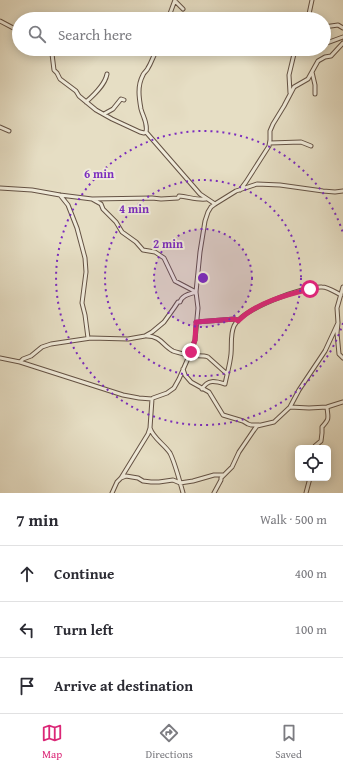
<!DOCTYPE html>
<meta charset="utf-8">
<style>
body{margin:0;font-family:"Gentium Book Plus",serif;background:#f2f2f3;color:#2b2b33}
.controls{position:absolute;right:12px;bottom:12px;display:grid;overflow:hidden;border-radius:6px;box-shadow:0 2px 10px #0003}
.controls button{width:36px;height:36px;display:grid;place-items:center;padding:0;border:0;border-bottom:1px solid #e1e1e2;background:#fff;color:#2b2b33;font:20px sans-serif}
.stop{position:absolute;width:12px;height:12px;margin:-9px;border:3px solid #db2777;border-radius:50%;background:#fff}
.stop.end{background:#db2777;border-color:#fff;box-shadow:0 1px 4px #0008}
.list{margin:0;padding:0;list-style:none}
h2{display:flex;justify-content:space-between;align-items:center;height:52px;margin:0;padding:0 16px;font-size:17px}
h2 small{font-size:13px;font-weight:400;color:#7c7c81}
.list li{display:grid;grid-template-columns:26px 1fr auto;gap:12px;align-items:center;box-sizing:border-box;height:56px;padding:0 16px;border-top:1px solid #e1e1e2}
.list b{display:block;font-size:15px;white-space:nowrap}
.list em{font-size:13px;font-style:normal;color:#7c7c81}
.icon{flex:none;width:22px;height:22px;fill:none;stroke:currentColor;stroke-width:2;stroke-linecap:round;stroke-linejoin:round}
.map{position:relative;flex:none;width:343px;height:493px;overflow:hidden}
.search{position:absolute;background:#fff;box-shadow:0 2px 10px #0003;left:12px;right:12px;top:12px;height:44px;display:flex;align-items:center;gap:10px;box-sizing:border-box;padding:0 14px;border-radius:22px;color:#7c7c81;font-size:15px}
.sheet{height:220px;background:#fff}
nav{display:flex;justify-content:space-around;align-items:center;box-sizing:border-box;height:56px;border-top:1px solid #e1e1e2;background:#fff;font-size:11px;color:#7c7c81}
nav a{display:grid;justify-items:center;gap:2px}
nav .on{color:#db2777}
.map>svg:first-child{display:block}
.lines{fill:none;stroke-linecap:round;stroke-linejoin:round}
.minor-casing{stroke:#645244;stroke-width:5}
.minor{stroke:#efead9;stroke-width:3}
.route{stroke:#db2777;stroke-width:5}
.ring{fill:none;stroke:#7b2cbf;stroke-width:2;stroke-dasharray:2 4}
.centre{fill:#7b2cbf;stroke:#efead9;stroke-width:2}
.ring-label{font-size:12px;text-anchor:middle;font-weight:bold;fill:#7b2cbf;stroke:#efead9;stroke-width:4;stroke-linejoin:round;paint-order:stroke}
</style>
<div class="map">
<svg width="343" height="493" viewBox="0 0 343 493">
<rect width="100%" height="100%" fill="#e6dec4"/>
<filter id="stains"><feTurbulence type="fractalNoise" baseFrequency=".005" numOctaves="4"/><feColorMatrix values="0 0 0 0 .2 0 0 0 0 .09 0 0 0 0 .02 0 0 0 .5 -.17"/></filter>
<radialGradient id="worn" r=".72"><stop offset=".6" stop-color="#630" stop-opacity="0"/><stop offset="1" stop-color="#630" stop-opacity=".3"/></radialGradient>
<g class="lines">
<defs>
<path id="minor" d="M175,1L183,9
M168,19L175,0
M311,19L309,14L312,0
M0,21L19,31
M324,27L338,25L343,28
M324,44L343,37
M41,49L52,54L54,70L57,73L60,79L76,91L79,96L96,110L112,119L140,132L144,133L146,132L200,194L215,204
M228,49H229
M312,72L315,85V94
M290,93L289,75L294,54L300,49
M86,102C94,95 105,85 107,74
M104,114L113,109L121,99L124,100
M0,127L9,131
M146,132C148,123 143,117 141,109C139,98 137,86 143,75C144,72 147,71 148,68C152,62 153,55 158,49
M270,143L301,142L311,146
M0,188L32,190L60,195L92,199L152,198L161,199L178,198L179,196C189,197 197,200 206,199
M240,190L246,182L269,146L270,140V131L273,124L284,106L294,87L308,79L318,61L325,57L331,56L343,43
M60,195L68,205L77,228L85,258L86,272L82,303L85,315L88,338
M92,199L101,204L103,209L116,222L122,232L136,242L143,250L155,252L164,258L175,281L196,292
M343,287L337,308L338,323L337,333L339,354L343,358
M196,322L235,319L238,321
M147,336C161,336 163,346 173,351C178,353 184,353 189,357
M189,356C194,356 203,355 208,357L227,374
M0,358L20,362L123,395L139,398L152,399L153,398L167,393L174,388L179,379L189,356L195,340L198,308L196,292L200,252L205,221L208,212L211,207L215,204L236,191L257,184L280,185L323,191L335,192L343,191
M20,362L23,359L31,356L42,347L51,344L91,338L128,339L145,336L152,332L164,322L174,308L178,302H180C182,295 190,294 196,292
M183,369L185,375L191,382L209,392L223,415L243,421L248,424L251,425H259
M202,389C208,379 215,381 225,384C227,374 230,364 231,354C232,345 230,335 234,326C242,309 303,286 322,287C328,287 335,292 341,295
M290,407L309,408L327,407L343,402
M150,428C153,438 164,444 170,453C175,463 180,482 183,493
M314,448L315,446L321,441L322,433V427C330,418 328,419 327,407
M121,478L126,476L138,478L143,481L151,482H159L173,480L180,483L193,481L214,475H223
M112,493L117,482L121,478L148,434L150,428L152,399
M214,493L221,480V478L232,467L239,452L254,430L257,426L274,422L290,407L299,390L325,351L338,323
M306,493L310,478"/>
</defs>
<use href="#minor" class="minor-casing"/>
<use href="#minor" class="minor"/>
</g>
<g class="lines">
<path class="route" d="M191,352L195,340L196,322L235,319L238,321C256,303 285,295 310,289"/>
</g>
<circle cx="203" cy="278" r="49" fill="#7b2cbf" fill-opacity=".12"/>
<g class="ring">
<circle cx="203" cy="278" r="49"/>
<circle cx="203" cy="278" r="98"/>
<path d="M343 323A147 147 0 1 1 343 233"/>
</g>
<circle cx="203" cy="278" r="6" class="centre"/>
<g class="ring-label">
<text x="99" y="178">6 min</text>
<text x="134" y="213">4 min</text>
<text x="168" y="248">2 min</text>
</g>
<rect width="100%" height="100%" filter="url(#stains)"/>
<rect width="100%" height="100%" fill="url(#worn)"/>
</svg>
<div class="controls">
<button><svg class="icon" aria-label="locate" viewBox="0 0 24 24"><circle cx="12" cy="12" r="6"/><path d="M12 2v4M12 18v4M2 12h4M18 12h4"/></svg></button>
</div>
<div class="stop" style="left:310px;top:289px"></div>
<div class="stop end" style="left:191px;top:352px"></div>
<div class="search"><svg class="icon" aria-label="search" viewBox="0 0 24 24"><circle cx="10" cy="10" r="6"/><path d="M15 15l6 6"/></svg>Search here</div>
</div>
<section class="sheet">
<h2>7 min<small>Walk · 500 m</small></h2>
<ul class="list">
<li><svg class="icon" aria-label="ahead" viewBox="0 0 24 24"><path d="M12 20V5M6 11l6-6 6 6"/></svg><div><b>Continue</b></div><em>400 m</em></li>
<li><svg class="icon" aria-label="left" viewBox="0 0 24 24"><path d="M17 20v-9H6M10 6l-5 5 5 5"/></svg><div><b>Turn left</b></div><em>100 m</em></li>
<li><svg class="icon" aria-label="arrive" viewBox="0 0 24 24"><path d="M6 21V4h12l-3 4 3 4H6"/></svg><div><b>Arrive at destination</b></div></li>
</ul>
</section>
<nav>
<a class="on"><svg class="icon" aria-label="map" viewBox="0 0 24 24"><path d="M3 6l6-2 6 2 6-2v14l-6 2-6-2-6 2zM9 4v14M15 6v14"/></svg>Map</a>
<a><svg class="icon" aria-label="directions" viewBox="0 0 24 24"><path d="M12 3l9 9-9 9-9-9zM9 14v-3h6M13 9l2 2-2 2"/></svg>Directions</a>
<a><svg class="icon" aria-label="saved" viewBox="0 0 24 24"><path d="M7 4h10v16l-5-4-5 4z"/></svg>Saved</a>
</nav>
